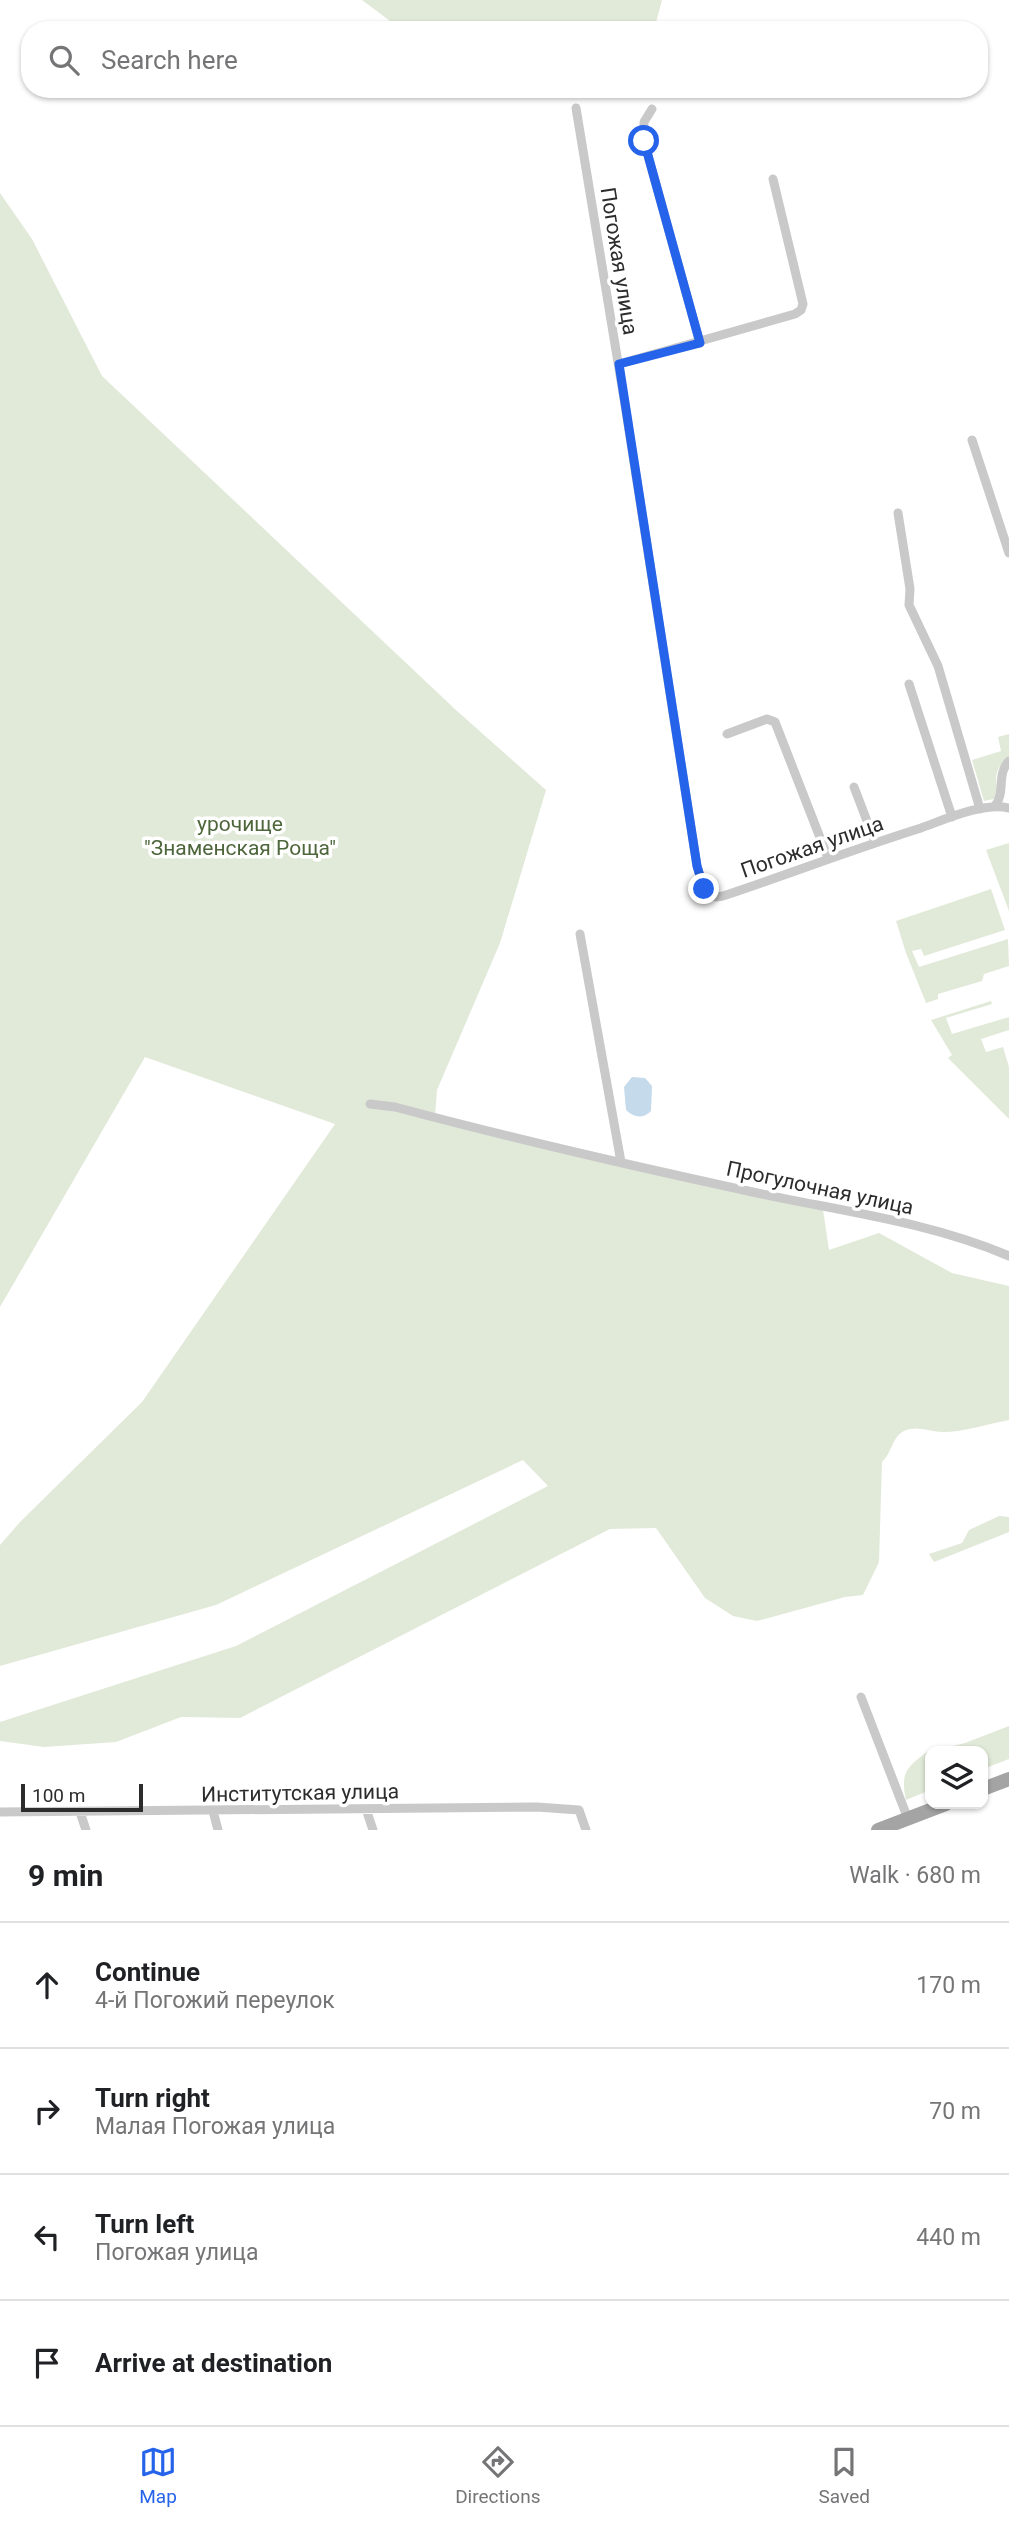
<!DOCTYPE html>
<meta charset="utf-8">
<style>
body{margin:0;font-family:Roboto,sans-serif;background:#f6f6f6;color:#202124}
.controls{position:absolute;right:21px;bottom:21px;display:grid;overflow:hidden;border-radius:14px;box-shadow:0 2px 5px #0004}
.controls button{width:63px;height:63px;display:grid;place-items:center;padding:0;border:0;border-bottom:2px solid #e0e0e0;background:#fff;color:#202124;font:35px sans-serif}
.scale{position:absolute;left:21px;bottom:18px;width:122px;box-sizing:border-box;padding-left:7px;border:4px solid #2c2c2c;border-top:0;font-size:19px;line-height:24px;white-space:nowrap;color:#2c2c2c;-webkit-text-stroke:5px #fff;paint-order:stroke}
.stop{position:absolute;width:21px;height:21px;margin:-16px;border:5px solid #2563eb;border-radius:50%;background:#fff}
.stop.end{background:#2563eb;border-color:#fff;box-shadow:0 2px 7px #0008}
.list{margin:0;padding:0;list-style:none}
h2{display:flex;justify-content:space-between;align-items:center;height:91px;margin:0;padding:0 28px;font-size:30px}
h2 small{font-size:23px;font-weight:400;color:#757577}
.list li{display:grid;grid-template-columns:46px 1fr auto;gap:21px;align-items:center;box-sizing:border-box;height:126px;padding:0 28px;border-top:2px solid #e0e0e0}
.list b{display:block;font-size:26px;white-space:nowrap}
.list p{margin:0;font-size:23px;white-space:nowrap;color:#757577}
.list em{font-size:23px;font-style:normal;color:#757577}
.icon{flex:none;width:38px;height:38px;fill:none;stroke:currentColor;stroke-width:2;stroke-linecap:round;stroke-linejoin:round}
.map{position:relative;flex:none;width:1009px;height:1830px;overflow:hidden}
.search{position:absolute;background:#fff;box-shadow:0 2px 5px #0004;left:21px;right:21px;top:21px;height:77px;display:flex;align-items:center;gap:18px;box-sizing:border-box;padding:0 24px;border-radius:28px;color:#757577;font-size:26px}
.sheet{height:595px;background:#fff}
nav{display:flex;justify-content:space-around;align-items:center;box-sizing:border-box;height:98px;border-top:2px solid #e0e0e0;background:#fff;font-size:19px;color:#757577}
nav a{display:grid;justify-items:center;gap:4px}
nav .on{color:#2563eb}
.map>svg:first-child{display:block}
.green{fill:#e1ead9}
.water{fill:#c5daea}
.lines{fill:none;stroke-linecap:round;stroke-linejoin:round}
.street{stroke:#c9c9c9;stroke-width:9}
.primary{stroke:#a4a4a4;stroke-width:14}
.route{stroke:#2563eb;stroke-width:9}
.labels{text-anchor:middle;dominant-baseline:central;stroke-width:7;stroke-linejoin:round;paint-order:stroke}
.street-label{font-size:21px;fill:#2c2c2c;stroke:#fff}
.park-label{font-size:21px;fill:#4d663b;stroke:#fff}
</style>
<div class="map">
<svg width="1009" height="1830" viewBox="0 0 1009 1830">
<rect width="100%" height="100%" fill="#fff"/>
<path class="green" d="M362,0H662L654,30H409L398,27Z
M0,193L32,239L102,376L457,711L546,790L500,943L437,1090L435,1116L822,1203L829,1250L879,1233L952,1273L1009,1286V1420C988,1424 964,1432 943,1432C930,1432 917,1425 904,1431C892,1437 892,1453 882,1462L879,1562L863,1595L845,1597L757,1621L733,1616L705,1598L656,1528L610,1529L240,1718L181,1717L116,1742L44,1747L0,1741V1722L236,1646L548,1486L523,1460L216,1605L0,1666V1545L20,1522L142,1402L335,1124L145,1057L0,1307Z
M1009,734V758C994,768 995,778 998,794L994,799L984,801L972,760L1001,751L998,737Z
M1009,843V911L986,850Z
M991,889L1005,930L924,956L921,949L912,951L919,967L1008,939L1009,966L984,974L982,981L938,994V999L926,1003L906,953L896,921Z
M991,1001L992,1004L946,1018L952,1034L1009,1017V1030L981,1039L986,1052L1003,1047L1009,1067V1119L948,1058L952,1055L931,1020Z
M999,1516L1009,1517V1532L934,1562L929,1554L962,1543L969,1530Z
M1009,1726V1759L983,1769V1751H932L965,1743Z
M927,1752H930V1790L906,1800C900,1772 907,1767 927,1752Z"/>
<path class="water" d="M632,1077L645,1078L652,1086L651,1111C643,1119 634,1118 626,1110L624,1087Z"/>
<g class="lines">
<path class="street" d="M576,108L625,405L697,866L704,889L716,897L723,896C789,874 854,849 921,828C946,819 984,802 1009,808
M652,109L644,122V141L700,343
M619,364L795,314L801,310L803,304L773,179
M972,440L1009,553
M898,513L910,589L909,605L938,666L980,809
M909,684L952,817
M727,734L767,719L775,722L828,858
M854,787L875,842
M995,806C1006,792 996,775 1009,761
M580,934L621,1162
M370,1104L395,1107C515,1139 636,1167 757,1193C841,1211 930,1222 1009,1256
M861,1697L908,1819
M366,1809L373,1830
M213,1811L218,1830
M0,1812L537,1807L579,1810L586,1830
M80,1812L86,1830"/>
<path class="primary" d="M983,1789L1009,1779
M878,1830L946,1804"/>
</g>
<g class="lines">
<path class="route" d="M644,141L700,343L619,364L697,866L704,889"/>
</g>
<g class="labels">
<g class="street-label">
<text transform="translate(619 261) rotate(81)">Погожая улица</text>
<text transform="translate(812 847) rotate(-19)">Погожая улица</text>
<text transform="translate(820 1188) rotate(12)">Прогулочная улица</text>
<text transform="translate(300 1793) rotate(-1)">Институтская улица</text>
</g>
<g class="park-label">
<text x="240" y="824">урочище<tspan x="240" dy="24">"Знаменская Роща"</tspan></text>
</g>
</g>
</svg>
<div class="controls">
<button><svg class="icon" aria-label="layers" viewBox="0 0 24 24"><path d="M12 4l9 5-9 5-9-5zM3 14l9 5 9-5"/></svg></button>
</div>
<div class="scale">100 m</div>
<div class="stop" style="left:644px;top:141px"></div>
<div class="stop end" style="left:704px;top:889px"></div>
<div class="search"><svg class="icon" aria-label="search" viewBox="0 0 24 24"><circle cx="10" cy="10" r="6"/><path d="M15 15l6 6"/></svg>Search here</div>
</div>
<section class="sheet">
<h2>9 min<small>Walk · 680 m</small></h2>
<ul class="list">
<li><svg class="icon" aria-label="ahead" viewBox="0 0 24 24"><path d="M12 20V5M6 11l6-6 6 6"/></svg><div><b>Continue</b><p>4-й Погожий переулок</p></div><em>170 m</em></li>
<li><svg class="icon" aria-label="right" viewBox="0 0 24 24"><path d="M7 20v-9h11M14 6l5 5-5 5"/></svg><div><b>Turn right</b><p>Малая Погожая улица</p></div><em>70 m</em></li>
<li><svg class="icon" aria-label="left" viewBox="0 0 24 24"><path d="M17 20v-9H6M10 6l-5 5 5 5"/></svg><div><b>Turn left</b><p>Погожая улица</p></div><em>440 m</em></li>
<li><svg class="icon" aria-label="arrive" viewBox="0 0 24 24"><path d="M6 21V4h12l-3 4 3 4H6"/></svg><div><b>Arrive at destination</b></div></li>
</ul>
</section>
<nav>
<a class="on"><svg class="icon" aria-label="map" viewBox="0 0 24 24"><path d="M3 6l6-2 6 2 6-2v14l-6 2-6-2-6 2zM9 4v14M15 6v14"/></svg>Map</a>
<a><svg class="icon" aria-label="directions" viewBox="0 0 24 24"><path d="M12 3l9 9-9 9-9-9zM9 14v-3h6M13 9l2 2-2 2"/></svg>Directions</a>
<a><svg class="icon" aria-label="saved" viewBox="0 0 24 24"><path d="M7 4h10v16l-5-4-5 4z"/></svg>Saved</a>
</nav>
